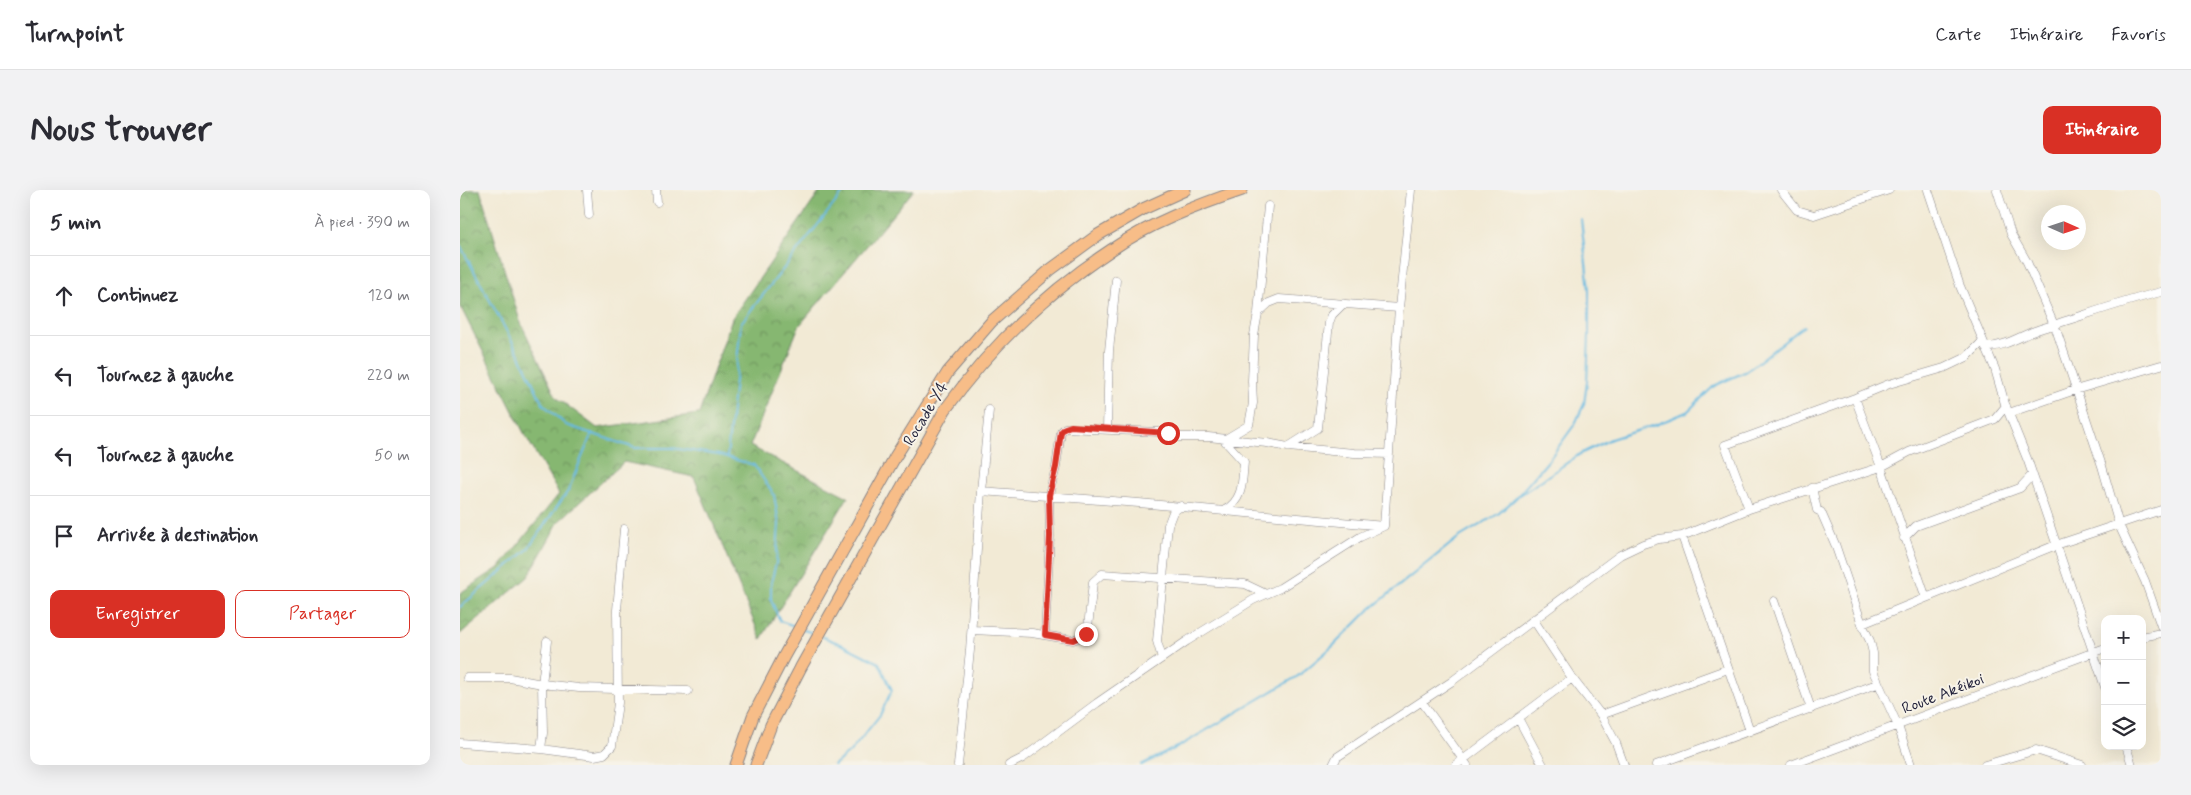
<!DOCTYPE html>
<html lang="fr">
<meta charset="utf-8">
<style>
body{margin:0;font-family:Mynerve,sans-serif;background:#f2f2f3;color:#2b2b33}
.controls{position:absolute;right:15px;bottom:15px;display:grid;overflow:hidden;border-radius:10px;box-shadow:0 5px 20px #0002}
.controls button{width:45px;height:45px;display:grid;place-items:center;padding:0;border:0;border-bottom:1px solid #e1e1e2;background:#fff;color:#2b2b33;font:25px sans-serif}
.compass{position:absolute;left:1581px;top:15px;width:45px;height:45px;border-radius:50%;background:#fff;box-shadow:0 5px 20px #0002;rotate:93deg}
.stop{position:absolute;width:15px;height:15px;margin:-11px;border:4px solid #d93025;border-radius:50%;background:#fff}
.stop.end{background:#d93025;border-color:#fff;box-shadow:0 1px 5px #0008}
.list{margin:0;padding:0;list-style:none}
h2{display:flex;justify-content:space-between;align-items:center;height:65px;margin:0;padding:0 20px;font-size:21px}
h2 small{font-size:16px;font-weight:400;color:#7c7c81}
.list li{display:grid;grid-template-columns:32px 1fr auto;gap:15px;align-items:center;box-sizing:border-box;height:80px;padding:0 20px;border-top:1px solid #e1e1e2}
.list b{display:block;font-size:19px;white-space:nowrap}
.list em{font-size:16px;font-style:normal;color:#7c7c81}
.actions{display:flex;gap:10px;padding:15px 20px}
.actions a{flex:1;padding:11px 0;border:1px solid #d93025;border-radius:10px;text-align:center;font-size:18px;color:#d93025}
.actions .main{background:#d93025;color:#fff}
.icon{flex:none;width:28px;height:28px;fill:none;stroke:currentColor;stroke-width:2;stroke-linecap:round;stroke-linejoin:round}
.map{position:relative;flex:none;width:1701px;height:575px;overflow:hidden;border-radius:10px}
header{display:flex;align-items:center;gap:30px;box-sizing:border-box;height:70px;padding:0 25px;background:#fff;border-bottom:1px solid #e1e1e2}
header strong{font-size:24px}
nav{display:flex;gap:28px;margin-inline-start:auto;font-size:18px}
.intro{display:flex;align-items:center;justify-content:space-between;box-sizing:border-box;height:120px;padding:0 30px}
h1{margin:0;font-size:35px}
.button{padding:12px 22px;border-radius:10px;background:#d93025;color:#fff;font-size:18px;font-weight:700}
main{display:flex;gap:30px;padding:0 30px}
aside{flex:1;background:#fff;border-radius:10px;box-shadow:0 5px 20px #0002}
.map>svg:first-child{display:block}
.forest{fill:url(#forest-crowns);stroke:#546c56}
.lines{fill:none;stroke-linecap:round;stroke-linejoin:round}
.stream{stroke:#65b9e1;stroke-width:2}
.minor-casing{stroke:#8a8688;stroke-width:9}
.highway-casing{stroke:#8a8688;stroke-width:13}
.minor{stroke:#fff;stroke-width:8}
.highway{stroke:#f7bd88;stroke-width:11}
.route{stroke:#d93025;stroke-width:6}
.labels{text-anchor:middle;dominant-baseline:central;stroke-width:4;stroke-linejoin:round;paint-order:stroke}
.street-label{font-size:16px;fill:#22223b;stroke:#f7f3e8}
</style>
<header>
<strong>Turnpoint</strong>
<nav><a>Carte</a><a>Itinéraire</a><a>Favoris</a></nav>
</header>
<div class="intro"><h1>Nous trouver</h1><a class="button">Itinéraire</a></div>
<main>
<aside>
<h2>5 min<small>À pied · 390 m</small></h2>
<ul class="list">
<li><svg class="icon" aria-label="ahead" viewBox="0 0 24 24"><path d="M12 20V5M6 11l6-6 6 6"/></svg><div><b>Continuez</b></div><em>120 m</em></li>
<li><svg class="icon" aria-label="left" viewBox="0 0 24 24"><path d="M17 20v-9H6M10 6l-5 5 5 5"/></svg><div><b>Tournez à gauche</b></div><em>220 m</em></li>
<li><svg class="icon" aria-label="left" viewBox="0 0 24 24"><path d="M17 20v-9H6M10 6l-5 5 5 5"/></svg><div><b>Tournez à gauche</b></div><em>50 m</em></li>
<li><svg class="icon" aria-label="arrive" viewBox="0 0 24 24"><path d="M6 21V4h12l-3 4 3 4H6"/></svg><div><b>Arrivée à destination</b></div></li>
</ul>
<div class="actions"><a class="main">Enregistrer</a><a>Partager</a></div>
</aside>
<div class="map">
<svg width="1701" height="575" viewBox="0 0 1701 575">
<defs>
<pattern id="forest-crowns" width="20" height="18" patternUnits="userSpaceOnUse" patternTransform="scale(1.25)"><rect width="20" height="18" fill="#86b771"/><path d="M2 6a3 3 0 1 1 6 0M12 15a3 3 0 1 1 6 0" fill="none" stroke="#6d945e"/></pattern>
</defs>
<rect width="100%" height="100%" fill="#f7f3e8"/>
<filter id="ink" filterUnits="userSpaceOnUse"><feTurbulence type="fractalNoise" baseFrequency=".02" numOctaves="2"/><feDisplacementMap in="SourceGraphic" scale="10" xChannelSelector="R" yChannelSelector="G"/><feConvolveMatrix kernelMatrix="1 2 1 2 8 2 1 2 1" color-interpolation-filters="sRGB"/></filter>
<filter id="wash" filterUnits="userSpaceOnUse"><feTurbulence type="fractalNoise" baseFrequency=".0096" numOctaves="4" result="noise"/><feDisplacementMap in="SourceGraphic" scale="20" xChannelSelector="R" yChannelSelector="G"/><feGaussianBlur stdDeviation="1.12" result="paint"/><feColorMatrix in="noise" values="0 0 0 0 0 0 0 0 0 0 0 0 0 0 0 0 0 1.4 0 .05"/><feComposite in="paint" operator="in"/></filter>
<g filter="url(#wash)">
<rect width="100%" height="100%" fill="#f2ead5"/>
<path class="forest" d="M0,0H20L60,131L96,207L137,238L239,224L272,128L361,0H454L339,136L290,256L388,307L301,449L234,287L164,272L99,331L68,387L0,444V403L40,377L99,304L64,243L0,116Z"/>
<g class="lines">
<path class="stream" d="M0,55L61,168L83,214L106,235L175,258H212L259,265L294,275L314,305L319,334L316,373L311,393V410L320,431L335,436
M267,267L281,133L385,0
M1060,305L1120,264L1151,249L1195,235L1227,222L1254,196L1287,181L1344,136
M0,417L67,360L108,301L132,243
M344,440L356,444
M363,447L383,455L419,473L432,500L420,525L392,560L374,575
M681,575L718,557L838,486L873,456L908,421L962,377L998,348L1038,324L1056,308L1088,271L1115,234L1124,214L1127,192L1129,145V100L1121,29"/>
</g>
</g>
<g filter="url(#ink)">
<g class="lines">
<defs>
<path id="minor" d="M127,0L129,25
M196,0L197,12
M1321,0L1337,20L1354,25L1429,0
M1468,0L1500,96L1535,179L1545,214L1568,271L1645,497
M1537,0L1551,44L1567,72L1597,142L1642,276L1659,335L1685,391L1701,436
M798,123L809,113L819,109L939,118
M1526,157C1546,157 1561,145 1580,139C1620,127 1660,112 1701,102
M1395,208L1421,277L1466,408
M1549,223L1615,200L1701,175
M647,239L649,161L656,90
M828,257L858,238L869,133L872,125L883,114
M1352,298L1357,320L1361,322L1375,354L1402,434L1410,451L1413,463V481L1438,536L1451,575
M521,301L679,313L924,336
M1289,319L1265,255L1395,208L1429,194L1484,178L1507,167L1523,151
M765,320C784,309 782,291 784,272L764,250L789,235L793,213L792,191L794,145L798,123L808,16
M1222,346L1290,541
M1444,348L1456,336L1560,298L1572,285
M1314,411L1351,519
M1073,429L1112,488L1141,525L1156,553L1164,575
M1402,434L1596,355L1701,320
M512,440L572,443L613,450C621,447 625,445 628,437L633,392L642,384L785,394L806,404
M585,445L590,346L589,305L596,277L601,242L605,238L700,242L718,247H748L807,253L828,257L894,263L929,264
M1682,447L1701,443
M702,468L697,451L708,335L713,322L721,316
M7,488H50L82,494L119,498L228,501
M962,512L1007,575
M1141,525L1268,479
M1058,528L1083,575
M0,553L81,559L134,566L144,564L152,556L158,513L157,420L164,339
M1666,556L1672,575
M81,559L83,543L82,494L87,451
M498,575L510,460L521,301L529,220
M549,575L563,568L637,513L727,451L793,410L820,398L900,347L924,336L939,118L951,0
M873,575L877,567L991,492L1160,365L1183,354L1199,349L1222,346L1289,319L1421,277L1449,262L1535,229L1546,216
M996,575L1112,488
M1196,575L1417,494
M1331,575L1645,458
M1525,575L1576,560L1622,575"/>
<path id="highway" d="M276,575L293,526L324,466L435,267L488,182L532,131L590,80L638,45L683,19L725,0
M296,575L311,535L341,477L485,220C530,157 586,103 651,60C690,33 738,15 782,0"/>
</defs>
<use href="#minor" class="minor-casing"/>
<use href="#highway" class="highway-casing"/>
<use href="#minor" class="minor"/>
<use href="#highway" class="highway"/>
</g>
</g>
<g class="lines" filter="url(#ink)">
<path class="route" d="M626,444L613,450L585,445L590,346L589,305L596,277L601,242L605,238L611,236L708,243"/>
</g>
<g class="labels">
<g class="street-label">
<text transform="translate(466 224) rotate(-59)">Rocade Y4</text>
<text transform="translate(1483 504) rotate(-21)">Route Akéikoi</text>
</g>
</g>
</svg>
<div class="controls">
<button>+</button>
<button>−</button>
<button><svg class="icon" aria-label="layers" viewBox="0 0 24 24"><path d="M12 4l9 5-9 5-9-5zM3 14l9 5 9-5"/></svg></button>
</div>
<svg class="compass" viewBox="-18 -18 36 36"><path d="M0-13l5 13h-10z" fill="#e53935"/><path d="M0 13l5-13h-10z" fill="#7c7c81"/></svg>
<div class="stop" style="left:708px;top:243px"></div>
<div class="stop end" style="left:626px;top:444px"></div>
</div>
</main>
